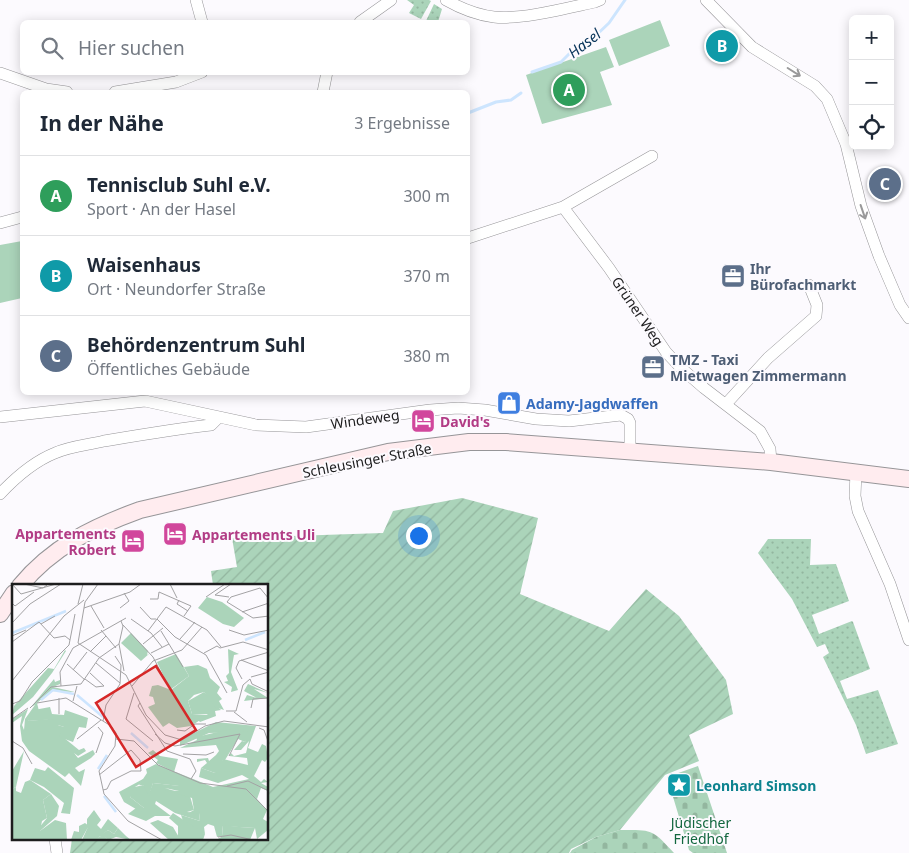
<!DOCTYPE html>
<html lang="de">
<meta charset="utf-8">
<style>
body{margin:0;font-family:"Noto Sans",sans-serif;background:#f2f2f3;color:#1f2937}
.controls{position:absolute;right:15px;top:15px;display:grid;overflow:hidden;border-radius:8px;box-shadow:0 2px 12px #0003}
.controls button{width:45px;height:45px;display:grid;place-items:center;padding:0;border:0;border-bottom:1px solid #e0e1e3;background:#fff;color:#1f2937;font:25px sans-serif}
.you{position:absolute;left:418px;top:535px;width:18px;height:18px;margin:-12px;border:4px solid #fff;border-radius:50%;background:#1a73e8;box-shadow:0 0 0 8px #1a73e833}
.badge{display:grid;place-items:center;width:32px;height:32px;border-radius:50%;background:#db2777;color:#fff;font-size:16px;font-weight:700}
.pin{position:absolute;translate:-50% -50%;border:2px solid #fff;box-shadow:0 1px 5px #0006}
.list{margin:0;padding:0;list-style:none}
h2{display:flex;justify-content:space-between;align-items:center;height:65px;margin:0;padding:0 20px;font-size:21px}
h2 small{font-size:16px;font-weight:400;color:#747a83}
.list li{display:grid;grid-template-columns:32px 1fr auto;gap:15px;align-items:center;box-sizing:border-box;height:80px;padding:0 20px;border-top:1px solid #e0e1e3}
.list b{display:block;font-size:19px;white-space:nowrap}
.list p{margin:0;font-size:16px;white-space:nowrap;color:#747a83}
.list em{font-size:16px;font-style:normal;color:#747a83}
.icon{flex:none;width:28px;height:28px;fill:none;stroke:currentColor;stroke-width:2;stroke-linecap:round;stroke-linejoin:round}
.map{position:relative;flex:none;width:909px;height:853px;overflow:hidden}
.search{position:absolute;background:#fff;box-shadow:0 2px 12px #0003;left:20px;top:20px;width:450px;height:55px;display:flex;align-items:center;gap:12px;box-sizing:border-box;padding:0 18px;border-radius:8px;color:#747a83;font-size:19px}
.panel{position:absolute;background:#fff;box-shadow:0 2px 12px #0003;left:20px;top:90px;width:450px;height:305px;border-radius:8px}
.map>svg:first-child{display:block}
.grass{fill:url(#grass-dots)}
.cemetery{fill:url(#cemetery-stones)}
.garden{fill:url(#garden-furrows)}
.pitch{fill:#abd4ba}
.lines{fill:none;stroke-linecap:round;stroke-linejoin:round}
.stream{stroke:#cde5fe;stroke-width:3}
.street-casing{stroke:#969598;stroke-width:12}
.secondary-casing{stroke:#969598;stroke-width:18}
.street{stroke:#fff;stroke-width:11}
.secondary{stroke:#ffecef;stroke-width:16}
.oneway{stroke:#99999a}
.labels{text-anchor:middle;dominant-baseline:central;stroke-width:4;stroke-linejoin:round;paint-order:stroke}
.service-label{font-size:14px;font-weight:bold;fill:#4e5e75;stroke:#fcfafe;text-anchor:start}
.street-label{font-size:14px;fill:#1d1d1e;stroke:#fcfafe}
.shop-label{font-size:14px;font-weight:bold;fill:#366cbe;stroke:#fcfafe;text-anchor:start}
.hotel-label{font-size:14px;font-weight:bold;fill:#b23c85;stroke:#fcfafe;text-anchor:start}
.culture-label{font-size:14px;font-weight:bold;fill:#0d838f;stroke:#fcfafe;text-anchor:start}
.park-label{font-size:14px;fill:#12673f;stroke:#fcfafe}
.water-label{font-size:15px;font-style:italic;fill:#08345a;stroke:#fcfafe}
.inset-river{fill:none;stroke:#cde5fe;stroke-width:2.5}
.inset-road{fill:none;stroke:#a3a2a4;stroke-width:1}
.view{fill:#d62828;fill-opacity:0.15;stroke:#d62828;stroke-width:2.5}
.inset-edge{fill:none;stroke:#1d1d1e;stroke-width:2.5}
</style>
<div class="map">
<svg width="909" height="853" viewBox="0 0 909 853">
<defs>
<pattern id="grass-dots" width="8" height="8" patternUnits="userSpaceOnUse" patternTransform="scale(1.25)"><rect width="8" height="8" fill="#abd4ba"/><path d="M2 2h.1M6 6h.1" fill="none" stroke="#93b69f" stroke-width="1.8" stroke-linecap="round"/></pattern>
<pattern id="cemetery-stones" width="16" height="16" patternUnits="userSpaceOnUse" patternTransform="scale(1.25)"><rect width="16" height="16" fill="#abd4ba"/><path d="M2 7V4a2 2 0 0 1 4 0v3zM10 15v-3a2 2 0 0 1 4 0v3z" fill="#93b69f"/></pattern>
<pattern id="garden-furrows" width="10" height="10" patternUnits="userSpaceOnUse" patternTransform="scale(1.25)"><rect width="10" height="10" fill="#abd4ba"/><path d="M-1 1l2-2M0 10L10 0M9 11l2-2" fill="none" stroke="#93b69f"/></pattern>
</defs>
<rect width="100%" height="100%" fill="#fcfafe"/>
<path class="grass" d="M429,0L431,1L421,19L409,13L414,5L407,0Z
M434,4L442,9L438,22L426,21Z
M768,539H811L810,565L836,564L849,601L812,615L819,634L852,621L853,622L870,669L840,681L847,699L878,690L898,744L866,754L856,725L823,657L829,653L825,644L817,647L792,599L758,553Z"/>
<path class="cemetery" d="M698,766L727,853H693L689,850L667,777Z
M620,830C653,830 652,829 674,853H570L572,850L596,837Z"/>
<path class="garden" d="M462,498L538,518L520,594L609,631L646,589L679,616L726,680L733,714L689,735L699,761L665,775L620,830L596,837L571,849L569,853H70L72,839H268V586L213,585L211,571L237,567L232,538L383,533L393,511Z"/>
<path class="pitch" d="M660,20L670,46L619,66L609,40Z
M606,47L614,67L600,72L612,105L542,124L526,75Z
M22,241V298L0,303V245Z"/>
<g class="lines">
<path class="stream" d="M532,72L561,62L572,51L589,42L609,23L625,0
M468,113L496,102L511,100L521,93"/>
<defs>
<path id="street" d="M196,0L202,22
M446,0C460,8 478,15 494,17C521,20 567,8 595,2L600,0
M706,0L752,47L815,86L827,99L846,144L861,206L879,256L900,305L909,318
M360,22L391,0
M0,73L46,89L67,92
M115,92L176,82L202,72
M323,92L327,72
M563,207L652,156
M0,223L22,217
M468,238L563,207L609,268L666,352L681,368L704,388L760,431L770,449L771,462
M726,404L768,358L816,316L817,305L809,285
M0,417L145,401L256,425L306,427L430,410L458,408L485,410L536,419L569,421L621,415L628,419L630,423V451
M856,472L855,496L858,511L890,584L909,640
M0,494C15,478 35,461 55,453C71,446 88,445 104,441C140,435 175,429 211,425L218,418
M55,839L57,853"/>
<path id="secondary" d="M20,586C52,547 93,527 140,510L388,452L469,442H506L771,462L909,479
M0,614L14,593"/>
</defs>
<use href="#street" class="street-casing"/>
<use href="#secondary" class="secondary-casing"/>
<use href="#street" class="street"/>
<use href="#secondary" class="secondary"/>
</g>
<defs><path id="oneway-shaft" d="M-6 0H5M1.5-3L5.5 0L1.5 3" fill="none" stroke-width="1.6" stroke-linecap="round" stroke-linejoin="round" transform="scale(1.25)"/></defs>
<g class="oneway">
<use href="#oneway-shaft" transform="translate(794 72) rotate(32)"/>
<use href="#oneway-shaft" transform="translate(863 212) rotate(71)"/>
</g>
<defs>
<symbol id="office-square" viewBox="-11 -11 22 22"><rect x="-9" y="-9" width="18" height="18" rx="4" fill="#5c6f8a" stroke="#fcfafe"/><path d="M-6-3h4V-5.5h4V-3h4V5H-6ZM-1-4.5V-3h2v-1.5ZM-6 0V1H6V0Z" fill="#fff"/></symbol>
<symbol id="shop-square" viewBox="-11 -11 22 22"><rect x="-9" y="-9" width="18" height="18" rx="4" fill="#3f7fe0" stroke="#fcfafe"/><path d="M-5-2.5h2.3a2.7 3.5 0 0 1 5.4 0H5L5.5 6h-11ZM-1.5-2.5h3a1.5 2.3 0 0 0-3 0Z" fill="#fff"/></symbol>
<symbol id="hotel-square" viewBox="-11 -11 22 22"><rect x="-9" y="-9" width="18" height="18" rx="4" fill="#d1479c" stroke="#fcfafe"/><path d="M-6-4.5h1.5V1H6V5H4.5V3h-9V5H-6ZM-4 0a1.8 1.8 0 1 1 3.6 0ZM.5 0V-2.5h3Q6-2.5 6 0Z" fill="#fff"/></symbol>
<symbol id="sight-square" viewBox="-11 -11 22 22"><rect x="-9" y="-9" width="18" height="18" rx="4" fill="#0f9aa8" stroke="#fcfafe"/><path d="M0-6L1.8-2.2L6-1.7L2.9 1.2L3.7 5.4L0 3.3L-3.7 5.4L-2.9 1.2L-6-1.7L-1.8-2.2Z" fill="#fff"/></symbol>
</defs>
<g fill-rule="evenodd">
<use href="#office-square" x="719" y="262" width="28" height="28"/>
<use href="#office-square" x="639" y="353" width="28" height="28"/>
<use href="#shop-square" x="495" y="389" width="28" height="28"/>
<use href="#hotel-square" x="409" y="407" width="28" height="28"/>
<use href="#hotel-square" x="161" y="520" width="28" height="28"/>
<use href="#hotel-square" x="119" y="527" width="28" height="28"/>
<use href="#sight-square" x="665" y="771" width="28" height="28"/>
</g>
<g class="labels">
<g class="service-label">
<text x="750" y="268">Ihr<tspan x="750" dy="16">Bürofachmarkt</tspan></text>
<text x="670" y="359">TMZ - Taxi<tspan x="670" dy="16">Mietwagen Zimmermann</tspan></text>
</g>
<g class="street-label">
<text transform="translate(638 311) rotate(56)">Grüner Weg</text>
<text transform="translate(365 419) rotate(-8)">Windeweg</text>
<text transform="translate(367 460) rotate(-11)">Schleusinger Straße</text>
</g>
<g class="shop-label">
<text x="526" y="403">Adamy-Jagdwaffen</text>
</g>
<g class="hotel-label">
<text x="440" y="421">David's</text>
<text x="116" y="533" text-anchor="end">Appartements<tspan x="116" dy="16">Robert</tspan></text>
<text x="192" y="534">Appartements Uli</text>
</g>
<g class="culture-label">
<text x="696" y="785">Leonhard Simson</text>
</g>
<g class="park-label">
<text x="701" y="822">Jüdischer<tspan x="701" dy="16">Friedhof</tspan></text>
</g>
<g class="water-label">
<text transform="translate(584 43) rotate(-38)">Hasel</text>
</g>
</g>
<g transform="translate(12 584)">
<rect width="256" height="256" fill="#fcfafe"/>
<path d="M119,49L136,67L135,71L138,69L129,77L109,59ZM53,66L54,67L40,89L21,113L0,131L2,122L36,84L42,85ZM42,95L43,98L48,96V100L41,103L63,108L39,107L25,119L27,127L16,137L47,134L46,141L52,143L51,153L67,166L72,164L74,167L66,172L62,169L66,174L81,166L83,170L79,174L63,184L67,188L73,185L69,202L57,189L53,193L17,167L10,157L8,142L10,132L0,139V135L16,125L10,141L12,146L13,135L23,121L19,123ZM236,100L256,109L242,105L256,114L232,117L235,111L245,114L232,107ZM192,108L209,126L203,127L204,132L188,138L186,136L196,130H180L176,117ZM12,167L4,203L0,205V187ZM141,199L168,202L167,207L153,204L178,212L182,226L175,228L187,229L188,237L163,229L144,217L143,220L159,232H143L134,237L116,230L124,224H132L118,213L123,203L131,201L138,207ZM146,236L161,243L168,255L157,256L138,239ZM73,239L81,245L85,255L88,252L92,255L70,256L76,243L69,256H59L62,247L67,248V242ZM106,244L114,252L119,256L104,253L96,256L90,250L96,246L102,250Z" fill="#abd4ba"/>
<path d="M195,13L210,18L232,34L222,43L211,40L186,24ZM216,65L227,70L222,71L219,88L226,106L219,108L220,103L212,98L216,97L214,92L217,89ZM204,138L244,142L236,164L246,168L250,160L254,162L256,174L253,178L250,176L242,192L249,198L252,195L256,198L249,199L256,203V207L249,204L245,215L255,226L251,235L256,238V246L245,255L243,244L210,242L211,252L205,253L202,242L196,240L192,243L193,250L187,248L171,237L169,231L188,237L187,229L173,231L182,226L180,214L152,206L167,207V202L141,199L137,212L131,201H127L135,189L134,185L144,180L201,203L237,195L230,191L206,199L187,193L189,184L203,189L212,181L209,179L211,175L236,181L235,174L217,172L219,169L222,172L234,169L237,157L229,166H222L230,157L233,158L236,148L197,149L168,162V156ZM18,196L39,210L31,216L35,234L30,237L28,247L43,236L54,239L55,256H0V205L4,203V207L9,209L13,198Z" fill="#abd4ba"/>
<path d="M164,70L177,92L158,106L145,78Z" fill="#abd4ba"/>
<path d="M186,81L195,85L198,94L208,103L205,109L210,115L207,117L212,126L203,123L192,108L182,111L176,117L180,130L196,131L179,142L165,144L157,139L151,143L136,123L143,120L141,113L137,112L140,102L146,101L159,106L177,92L172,83ZM38,123L40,130L52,131L53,126L76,134L74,144L67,143L61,158L47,153L49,148L44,144L52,143L46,141V135L16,137L22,126ZM219,145L236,148V153L233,158L226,155L213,176L210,177L220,183L219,187L203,189L189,184L195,179L193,176L185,178V175L196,174L197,177L204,171L207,167L204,161L168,164L185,156L184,153ZM36,183L62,204L58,230L49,229L52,219L32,203L18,196L23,184L33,187ZM131,195V198L123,203L125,207L118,213L132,224L129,228L112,218L107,208ZM39,210L47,222L45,232L28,247L26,245L35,234L31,216ZM82,226L89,236L85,241L89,245L96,235L106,244L102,250L96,246L91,250L96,256H90L88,252L85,256L75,241V235ZM161,229L193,250L191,256H166V242L157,234ZM210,241L228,243L243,244L238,256H204L211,252Z" fill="#abd4ba"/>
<path d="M141,166L148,172L166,175L162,188L144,179L146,176L136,169Z" fill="#abd4ba"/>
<path class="inset-river" d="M0,49L54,27M233,56L253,48M65,111L91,133M29,116L41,106L62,110M119,149L136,164M86,185L95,171M92,212L104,228"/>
<path class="inset-road" d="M0,0L9,10L44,0M12,0L31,4L35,1M86,0L73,18L66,59L114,91L134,131L153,151L170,156L193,142L212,137L257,143M158,0L165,14M147,8L179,22L172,32M194,13L213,0M217,13L203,11L219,0M138,15H146L147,8M257,15L248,4L219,13L215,18L241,34L257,32M167,16L165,20L176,27M0,19L3,22L22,8M66,20L71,0M79,22L92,44M128,23L139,35H144M72,24L118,8L129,0M108,24L117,17L112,9M230,28L257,19M119,35L139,49L150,63M145,35L163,53L194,71L215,109M109,37L111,42L107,60L112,87M0,39L18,20L49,0M29,40L43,32M111,41L141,73L154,98M89,46L104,64M217,46L232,51L257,46M136,47L154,23L195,46L209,63M149,47L171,83M0,52L14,46M168,55L183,38M0,58L27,38L42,54L53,52L58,56M231,58L257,66M131,60L151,44M78,68L94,52M139,69L157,60M192,69L205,62L208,64L231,58M229,76L257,87M84,79L108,99M55,80L73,96M61,86L75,68M239,93L257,88M73,95L84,103L92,102L78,89M230,95L224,84L227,77L257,68M238,95L240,100L257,108M0,97L52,32L72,16M49,102L48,88L61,64L114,34M120,102L141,77L170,66L190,43M122,109L114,135L141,157M47,114V130M61,117L65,102M25,119L54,114L99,142L104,149L103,162L87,187L92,210L116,237L150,256M128,119L126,122L155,167L178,175L184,187L179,195M0,120L8,117L20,98L57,61L63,30M18,124L39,103L69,100L87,74L107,60M239,124L241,115L257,114M214,127H224L231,101L238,95M222,128L235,138M0,135L16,124M91,137L94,121L108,100L109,81L103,72M247,144L252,146L257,160M165,146L173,147L183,140H194M143,150L153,159L163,162L228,150L217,172M65,155L89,136M104,155L122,157L146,181L188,199L234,205L257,228M0,157L11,164L20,180M84,169L91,149L86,143M171,170L194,171L202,168M87,191L119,166L128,176L129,187H119L99,197L95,205L91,206M215,202L236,197L257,207M206,253L219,251L241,256"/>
<path class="view" d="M144,82L184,146L124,183L84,119Z"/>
<rect width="256" height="256" class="inset-edge"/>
</g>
</svg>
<div class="controls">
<button>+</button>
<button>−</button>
<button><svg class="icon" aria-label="locate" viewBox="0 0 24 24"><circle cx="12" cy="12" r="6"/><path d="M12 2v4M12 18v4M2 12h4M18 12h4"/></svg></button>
</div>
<div class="you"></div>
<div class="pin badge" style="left:569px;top:90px;background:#2e9e5b">A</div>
<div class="pin badge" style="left:722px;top:46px;background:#0f9aa8">B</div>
<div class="pin badge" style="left:885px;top:184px;background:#5c6f8a">C</div>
<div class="search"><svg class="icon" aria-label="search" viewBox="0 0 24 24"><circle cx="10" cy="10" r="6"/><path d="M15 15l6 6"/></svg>Hier suchen</div>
<section class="panel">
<h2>In der Nähe<small>3 Ergebnisse</small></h2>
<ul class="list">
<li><span class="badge" style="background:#2e9e5b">A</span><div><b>Tennisclub Suhl e.V.</b><p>Sport · An der Hasel</p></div><em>300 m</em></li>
<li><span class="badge" style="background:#0f9aa8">B</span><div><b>Waisenhaus</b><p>Ort · Neundorfer Straße</p></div><em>370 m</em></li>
<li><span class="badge" style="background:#5c6f8a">C</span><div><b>Behördenzentrum Suhl</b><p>Öffentliches Gebäude</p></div><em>380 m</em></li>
</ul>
</section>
</div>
